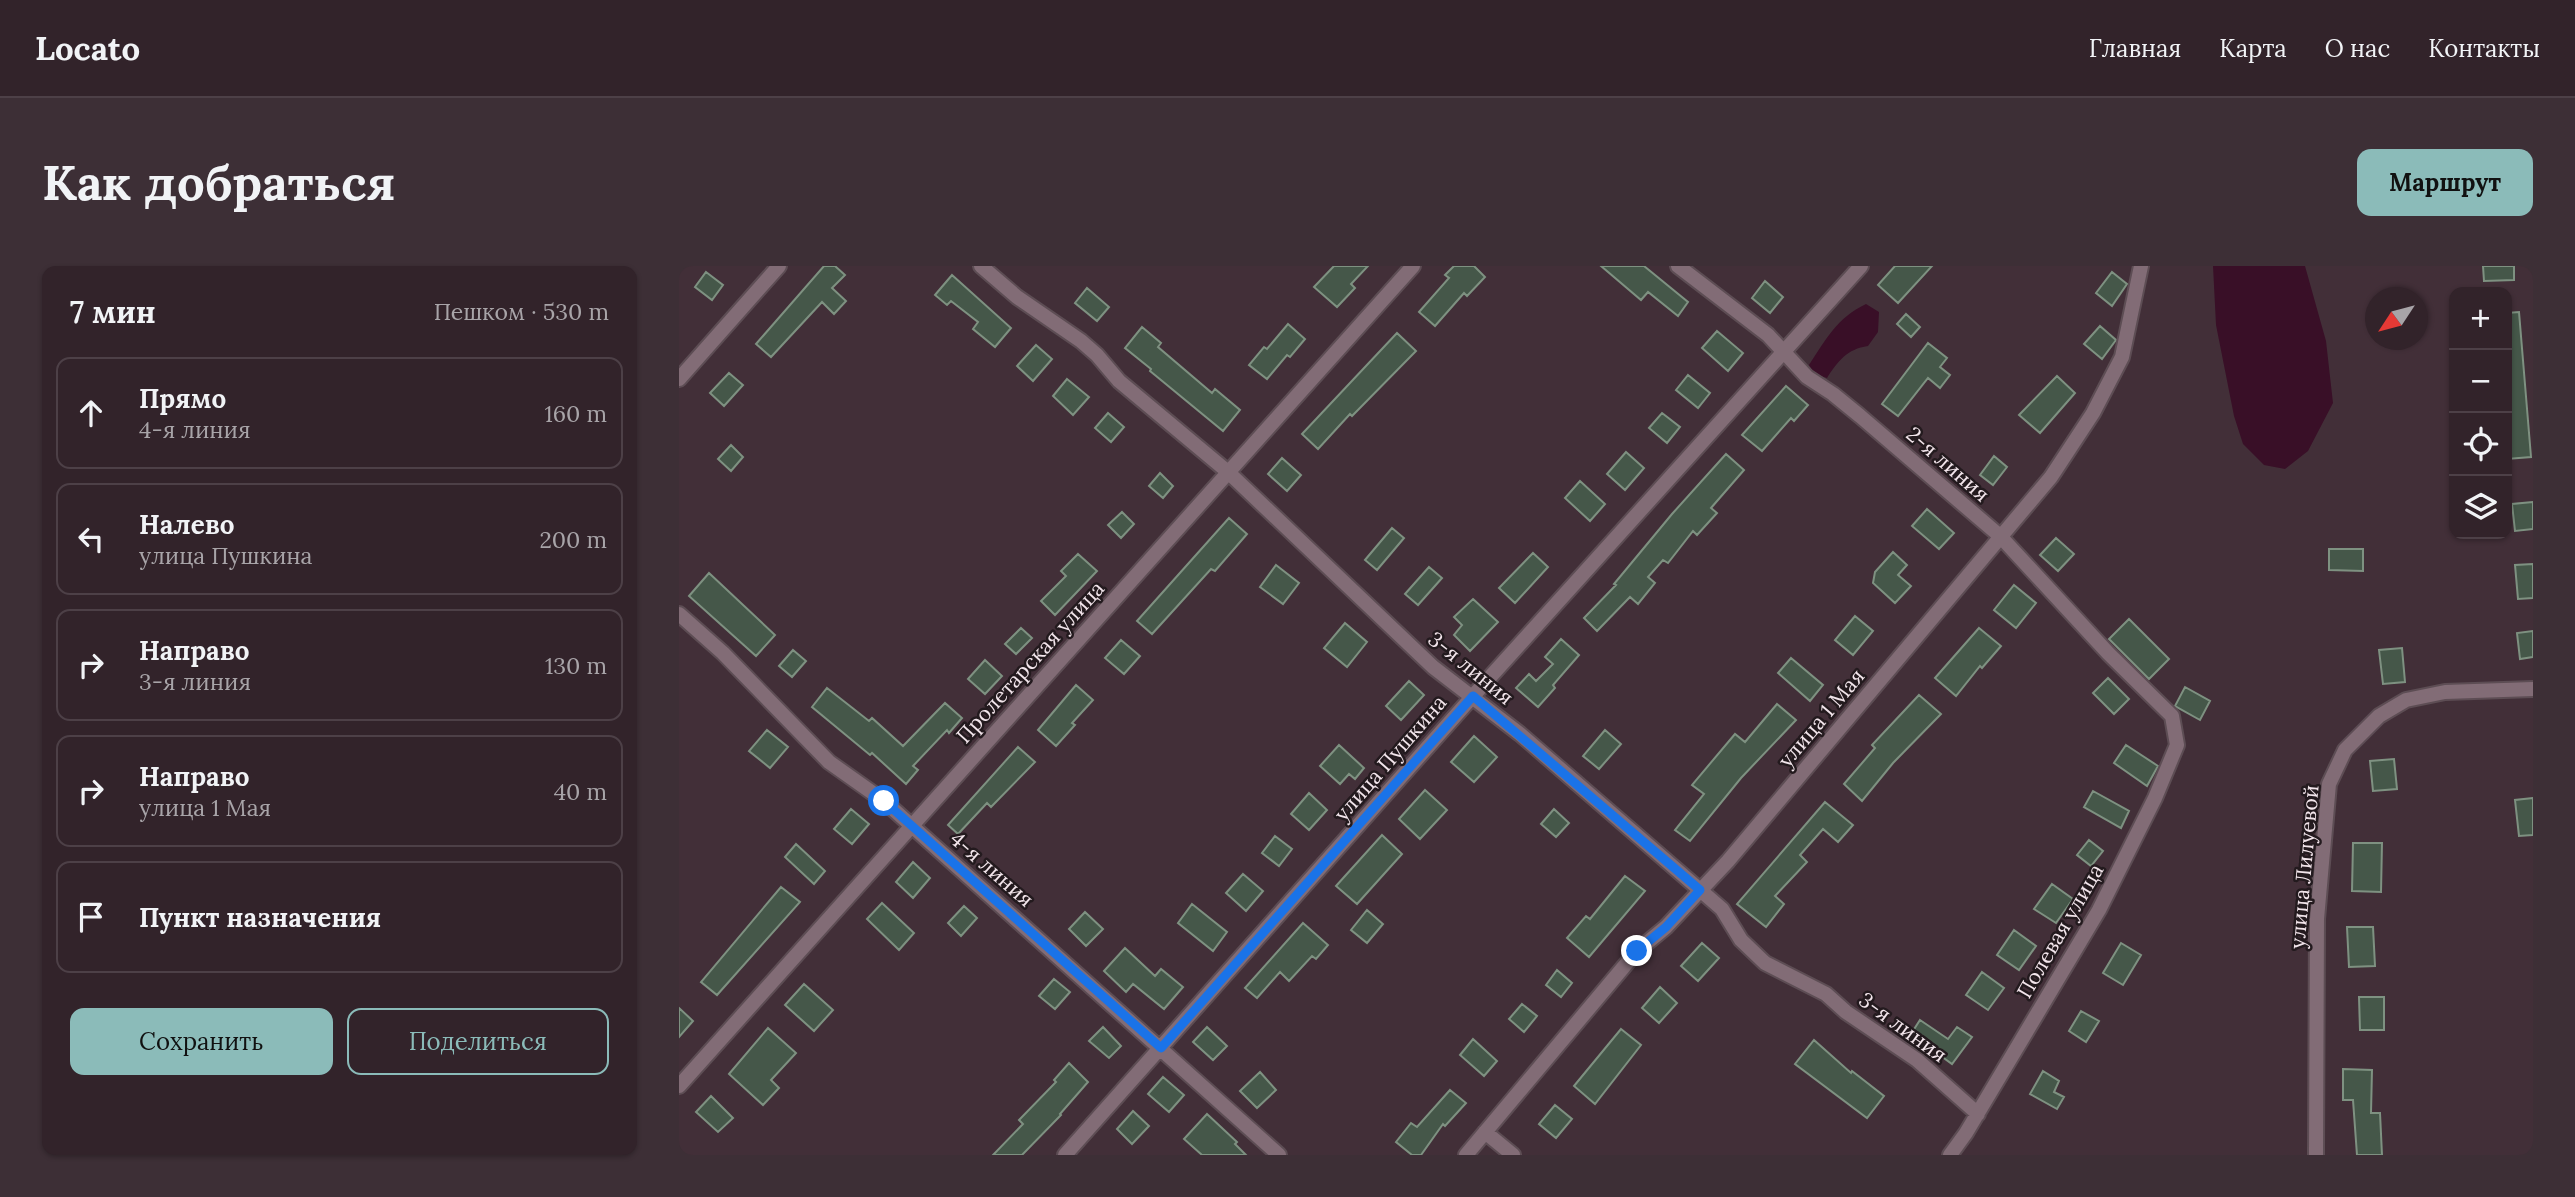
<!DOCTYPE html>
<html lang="ru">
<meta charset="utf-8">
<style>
body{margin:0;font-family:Lora,serif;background:#3d2f36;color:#f1f3f6}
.controls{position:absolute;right:21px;top:21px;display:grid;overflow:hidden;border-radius:14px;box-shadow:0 2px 5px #0004}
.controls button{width:63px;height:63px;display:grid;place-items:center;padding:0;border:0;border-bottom:2px solid #4d4047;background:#32232a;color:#f1f3f6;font:35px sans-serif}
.compass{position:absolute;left:1686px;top:21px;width:63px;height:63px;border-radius:50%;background:#32232a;box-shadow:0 2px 5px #0004;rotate:234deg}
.stop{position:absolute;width:21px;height:21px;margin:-16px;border:5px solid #1a73e8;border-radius:50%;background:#fff}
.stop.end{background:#1a73e8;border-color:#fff;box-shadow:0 2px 7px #0008}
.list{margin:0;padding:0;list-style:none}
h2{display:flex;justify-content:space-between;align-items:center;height:91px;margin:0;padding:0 28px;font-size:30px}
h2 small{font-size:23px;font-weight:400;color:#a8a4a8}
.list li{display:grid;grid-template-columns:46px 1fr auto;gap:21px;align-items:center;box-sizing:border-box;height:112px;margin:0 14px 14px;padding:0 14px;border:2px solid #4d4047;border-radius:14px}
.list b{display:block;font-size:26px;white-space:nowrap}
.list p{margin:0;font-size:23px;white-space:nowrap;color:#a8a4a8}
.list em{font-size:23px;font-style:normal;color:#a8a4a8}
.actions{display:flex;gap:14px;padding:21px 28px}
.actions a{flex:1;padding:16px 0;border:2px solid #8bbbb9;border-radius:14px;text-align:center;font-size:24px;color:#8bbbb9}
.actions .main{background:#8bbbb9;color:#111}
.icon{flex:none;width:38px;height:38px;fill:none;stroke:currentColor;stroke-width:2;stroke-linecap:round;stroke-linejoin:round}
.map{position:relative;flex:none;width:1854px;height:889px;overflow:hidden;border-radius:14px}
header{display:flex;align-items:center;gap:42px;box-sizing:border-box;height:98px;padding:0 35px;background:#32232a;border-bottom:2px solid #4d4047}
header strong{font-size:33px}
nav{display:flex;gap:38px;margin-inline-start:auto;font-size:24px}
.intro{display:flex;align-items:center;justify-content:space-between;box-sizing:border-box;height:168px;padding:0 42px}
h1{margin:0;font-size:49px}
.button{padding:18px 32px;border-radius:14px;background:#8bbbb9;color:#111;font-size:24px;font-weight:700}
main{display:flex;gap:42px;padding:0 42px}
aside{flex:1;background:#32232a;border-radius:14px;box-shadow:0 2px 5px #0004}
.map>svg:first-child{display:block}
.water{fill:#390f27}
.building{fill:#455749;stroke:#7e9181;stroke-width:2}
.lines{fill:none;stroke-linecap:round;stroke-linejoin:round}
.street-casing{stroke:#5d4d54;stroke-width:18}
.street{stroke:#826c76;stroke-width:14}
.route{stroke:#1a73e8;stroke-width:9}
.labels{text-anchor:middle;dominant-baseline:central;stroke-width:5;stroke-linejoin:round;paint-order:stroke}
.street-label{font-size:21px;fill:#f2e5eb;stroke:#231a1e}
</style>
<header>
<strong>Locato</strong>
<nav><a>Главная</a><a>Карта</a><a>О нас</a><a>Контакты</a></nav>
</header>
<div class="intro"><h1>Как добраться</h1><a class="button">Маршрут</a></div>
<main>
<aside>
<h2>7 мин<small>Пешком · 530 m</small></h2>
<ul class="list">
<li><svg class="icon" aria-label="ahead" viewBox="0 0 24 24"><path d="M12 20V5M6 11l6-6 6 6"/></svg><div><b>Прямо</b><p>4-я линия</p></div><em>160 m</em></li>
<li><svg class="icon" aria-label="left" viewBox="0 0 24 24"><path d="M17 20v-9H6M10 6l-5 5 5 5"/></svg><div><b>Налево</b><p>улица Пушкина</p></div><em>200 m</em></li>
<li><svg class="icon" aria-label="right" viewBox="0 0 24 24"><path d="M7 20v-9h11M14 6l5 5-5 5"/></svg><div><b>Направо</b><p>3-я линия</p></div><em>130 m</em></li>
<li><svg class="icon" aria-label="right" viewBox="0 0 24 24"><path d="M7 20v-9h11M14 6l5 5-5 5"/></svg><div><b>Направо</b><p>улица 1 Мая</p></div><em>40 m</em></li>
<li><svg class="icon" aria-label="arrive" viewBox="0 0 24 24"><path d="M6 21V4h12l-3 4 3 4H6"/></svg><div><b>Пункт назначения</b></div></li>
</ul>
<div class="actions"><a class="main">Сохранить</a><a>Поделиться</a></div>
</aside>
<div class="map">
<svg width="1854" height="889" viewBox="0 0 1854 889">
<rect width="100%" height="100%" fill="#422f38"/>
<path class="water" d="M1534,0H1626L1647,75L1654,137L1629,185L1606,203L1585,199L1564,178L1555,150L1537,59Z
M1187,38L1200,46L1199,66L1189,80C1168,83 1159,95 1148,112L1135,108L1130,99C1147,73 1158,52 1187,38Z"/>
<path class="building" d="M145,0H156L166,9L153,22L167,35L155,48L143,36L92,91L77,78Z
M655,0H689L672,18L676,22L658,41L635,21Z
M775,0H795L806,11L788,30L785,27L756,60L740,46L770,12L766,9Z
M922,0H965L1009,36L999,50L969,26L962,34Z
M1216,0H1253L1219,37L1199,19Z
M1804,0H1835V14L1805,15Z
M27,6L44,19L33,34L16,21Z
M1433,6L1448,18L1433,40L1417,27Z
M273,9L332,62L316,81L294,63L299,56L272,35L268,39L256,29Z
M1086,15L1104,31L1091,47L1073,32Z
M408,22L430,41L418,55L396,37Z
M1840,46L1852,191L1828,193V47Z
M1227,48L1241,61L1232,71L1218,58Z
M609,58L626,73L611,91L608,89L588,113L570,99L585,81L588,83Z
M1421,60L1437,74L1423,93L1405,78Z
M463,61L482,77L479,81L533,127L536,123L561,144L544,165L471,105L472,103L446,82Z
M1038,65L1064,87L1049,105L1023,82Z
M718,67L737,85L673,150L671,148L639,183L623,168Z
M1249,77L1268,92L1261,101L1271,109L1261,122L1249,112L1219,150L1203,138Z
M357,79L373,93L354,115L338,100Z
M50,107L64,119L45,140L31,127Z
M1009,109L1031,127L1019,142L997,124Z
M1378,110L1396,127L1361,167L1340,149Z
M388,113L410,131L394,149L374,130Z
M1107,120L1129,139L1115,155L1112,152L1083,185L1063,169Z
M429,147L445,161L432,176L416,162Z
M983,147L1001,161L988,177L970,162Z
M52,179L64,191L52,205L39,193Z
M947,186L965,202L946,224L928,208Z
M1047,188L1065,204L1032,242L1038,247L1018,269L1014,265L989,297L984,294L969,311L976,317L959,338L951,331L918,365L905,352L937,319L935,318L993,248Z
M1315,190L1328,201L1314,219L1301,209Z
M603,192L622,209L608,225L589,208Z
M481,207L494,220L484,232L470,220Z
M901,215L926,238L911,255L886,232Z
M1854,236V263L1836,265L1833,238Z
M1248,243L1275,267L1260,283L1233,260Z
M443,246L455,258L442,272L429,259Z
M550,252L568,268L536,305L532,303L473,368L458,355Z
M713,262L725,272L698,304L686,294Z
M1377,272L1395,288L1379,305L1361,289Z
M1650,283H1684V305L1650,304Z
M1214,286L1228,299L1219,309L1232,320L1216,337L1194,317L1196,306Z
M854,287L869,301L836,337L820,322Z
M399,288L418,305L376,349L362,335L387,310L382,305Z
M1854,298V332L1839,333L1836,299Z
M597,299L620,317L604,338L581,321Z
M750,301L763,312L739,339L726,328Z
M30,307L96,369L77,390L10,330Z
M1335,319L1357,337L1337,362L1315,344Z
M794,333L819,356L791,385L775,369L783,359L775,351Z
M1176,350L1194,365L1174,389L1156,374Z
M1450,353L1490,393L1470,413L1430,373Z
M666,357L688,376L668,401L645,382Z
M342,362L353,372L337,388L326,378Z
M1300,362L1322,380L1303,402L1301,400L1277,430L1256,412Z
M1854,365V391L1841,393L1838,367Z
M882,373L900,389L874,419L876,422L859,441L837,422L850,408L857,415L874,398L866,391Z
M442,374L461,390L445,408L426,392Z
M1723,382L1726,416L1704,418L1700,384Z
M114,384L127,395L113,411L100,400Z
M1112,392L1144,419L1131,435L1099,407Z
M306,394L323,410L306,428L289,413Z
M1429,412L1450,433L1435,448L1414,427Z
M730,415L745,429L722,454L707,440Z
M397,419L414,434L393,457L396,459L377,480L359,464Z
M1506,421L1531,435L1521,454L1496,440Z
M148,422L190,455L193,452L224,480L266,437L283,452L270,467L268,464L234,500L239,504L227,518L193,487L191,489L133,441Z
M1240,429L1262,448L1214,497L1183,535L1165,518L1196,482L1193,479Z
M1098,438L1117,454L1062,512L1011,575L996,564L1025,528L1013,519L1056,468L1066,476Z
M88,464L109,481L91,502L70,485Z
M926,464L942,478L920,503L904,490Z
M795,470L818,491L795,516L772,496Z
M660,479L685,502L676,513L670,508L661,518L641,500Z
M1447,479L1479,500L1468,520L1435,497Z
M339,481L356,496L312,541L308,537L279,568L269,559Z
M1715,493L1718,523L1694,525L1691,495Z
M746,524L768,544L741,573L720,553Z
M1414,525L1450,545L1442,562L1405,541Z
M630,527L648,544L630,564L612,548Z
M1854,532V569L1840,570L1836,534Z
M1146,536L1174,559L1159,576L1144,563L1121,589L1128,596L1096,630L1105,638L1087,661L1058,638Z
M172,543L190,558L173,578L155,563Z
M875,543L890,557L877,571L862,558Z
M703,569L723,588L678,638L657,620Z
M596,570L613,583L600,600L583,587Z
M1410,574L1424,585L1412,600L1398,589Z
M1674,577H1703L1702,626L1673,625Z
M117,578L146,605L135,618L106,591Z
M234,596L251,612L234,632L217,616Z
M564,608L584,625L567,645L547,627Z
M946,610L966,625L910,691L888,672L907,650L911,653Z
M1373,618L1394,633L1377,657L1355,643Z
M102,621L121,636L38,729L22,716Z
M203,637L235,667L220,684L188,653Z
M513,638L548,666L534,685L499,657Z
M285,640L298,652L282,670L269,657Z
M688,644L704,658L688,677L672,664Z
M406,646L424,663L407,680L390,663Z
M624,657L649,679L637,693L633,690L610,715L601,706L578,732L566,722Z
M1668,661H1694L1696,700L1670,701Z
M1335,664L1357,680L1340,704L1318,689Z
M1023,677L1040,692L1019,715L1002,700Z
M1442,677L1462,689L1444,719L1424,707Z
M446,682L476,710L482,703L504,721L485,743L454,718L447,726L425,705Z
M878,704L893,717L882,731L867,719Z
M1303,706L1325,722L1309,744L1287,729Z
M375,713L391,726L376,743L360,730Z
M125,718L154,744L135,765L106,739Z
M981,721L998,737L980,757L963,742Z
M1680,731H1705V764H1681Z
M843,738L858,750L845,766L830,753Z
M0,742L14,755L0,771Z
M1402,745L1420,755L1407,776L1390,765Z
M1241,754L1269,773L1278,761L1293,771L1273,798L1232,768Z
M424,761L442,780L430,792L410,775Z
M528,761L548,780L534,794L514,776Z
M89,762L117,787L92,814L100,822L84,839L50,808Z
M942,763L962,779L916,838L895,820Z
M794,773L818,795L805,810L781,789Z
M1135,774L1172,807L1173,805L1205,830L1188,852L1116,798Z
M390,797L409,816L381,848L382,849L343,889H314L344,858L340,854L377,816L375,814Z
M1664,803L1693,804L1692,847H1701L1703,889H1678L1674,834H1664Z
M1364,805L1380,815L1375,826L1385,831L1378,843L1351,828Z
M581,806L597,824L578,842L561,825Z
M484,811L505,829L490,846L469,828Z
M771,824L787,837L766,860L764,858L742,889H733L717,876L732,857L738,861Z
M32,830L54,852L39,866L17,846Z
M876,839L893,853L877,872L860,858Z
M454,845L470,860L453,878L438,863Z
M528,848L558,876L556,878L567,889H523L505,873Z"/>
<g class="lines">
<defs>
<path id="street" d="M302,0L338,31L402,75L418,89L440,115L549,206L754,401L841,468L1043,643L1062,674L1086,697L1147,728L1167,746L1238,794L1299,848
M999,0L1089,69L1128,111L1154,128L1181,150L1321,270L1429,387L1493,450L1498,479L1476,532L1420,644L1287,867L1271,889
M0,113L100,0
M0,348L44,387L150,496L205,535L600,889
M0,820L734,0
M806,866L834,889
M386,889L794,430L1182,0
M787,889L958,685L987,661L1049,595L1372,211L1414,147L1443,91L1462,0
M1637,889L1638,653L1650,518L1666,484L1700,450L1727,434L1766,426L1854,423"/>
</defs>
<use href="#street" class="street-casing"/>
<use href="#street" class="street"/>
</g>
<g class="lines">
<path class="route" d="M205,535L482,782L794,430L1021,624L987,661L958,685"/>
</g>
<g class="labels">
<g class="street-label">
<text transform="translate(1269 198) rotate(41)">2-я линия</text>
<text transform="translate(351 396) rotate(-48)">Пролетарская улица</text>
<text transform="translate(792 402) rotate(39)">3-я линия</text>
<text transform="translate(1142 452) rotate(-50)">улица 1 Мая</text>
<text transform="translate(711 492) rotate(-49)">улица Пушкина</text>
<text transform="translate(1625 601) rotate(-85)">улица Лилуевой</text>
<text transform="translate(313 603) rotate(41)">4-я линия</text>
<text transform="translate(1381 665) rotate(-60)">Полевая улица</text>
<text transform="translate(1224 761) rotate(36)">3-я линия</text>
</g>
</g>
</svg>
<div class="controls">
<button>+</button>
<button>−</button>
<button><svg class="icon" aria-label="locate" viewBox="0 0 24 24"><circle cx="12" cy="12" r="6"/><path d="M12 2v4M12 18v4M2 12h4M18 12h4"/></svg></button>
<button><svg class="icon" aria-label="layers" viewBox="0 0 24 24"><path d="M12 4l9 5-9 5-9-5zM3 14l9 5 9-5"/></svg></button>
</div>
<svg class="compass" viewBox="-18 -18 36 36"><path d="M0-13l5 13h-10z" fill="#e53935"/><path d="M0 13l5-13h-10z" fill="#a8a4a8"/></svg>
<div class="stop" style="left:205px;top:535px"></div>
<div class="stop end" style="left:958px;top:685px"></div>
</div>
</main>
